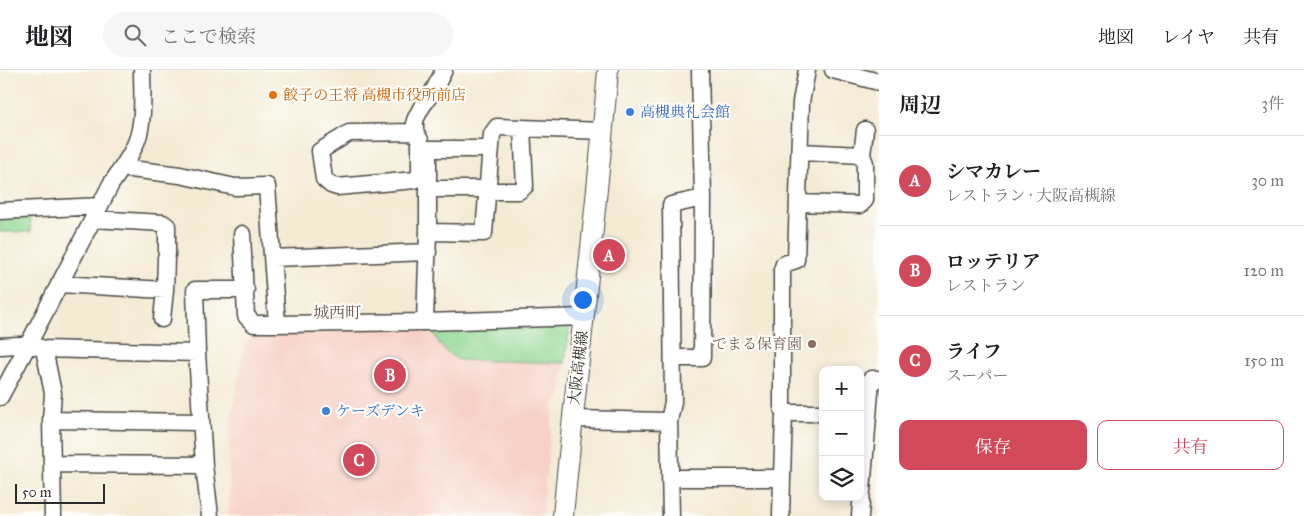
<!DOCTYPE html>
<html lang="ja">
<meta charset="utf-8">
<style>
body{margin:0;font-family:"IM FELL Great Primer","Noto Serif JP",serif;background:#f6f6f6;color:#202124}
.controls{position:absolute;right:15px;bottom:15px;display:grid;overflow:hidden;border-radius:10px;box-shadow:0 2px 12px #0003}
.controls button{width:45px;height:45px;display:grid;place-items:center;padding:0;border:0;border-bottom:1px solid #e0e0e0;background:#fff;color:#202124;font:25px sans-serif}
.scale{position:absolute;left:15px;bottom:12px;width:90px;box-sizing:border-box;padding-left:5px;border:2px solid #2b2b2b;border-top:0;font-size:14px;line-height:18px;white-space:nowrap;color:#2b2b2b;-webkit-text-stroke:4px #fdfcf7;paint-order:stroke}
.you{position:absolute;left:582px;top:229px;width:18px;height:18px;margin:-12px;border:4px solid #fff;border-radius:50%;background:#1a73e8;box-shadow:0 0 0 8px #1a73e833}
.badge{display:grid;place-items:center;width:32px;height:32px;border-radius:50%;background:#d1495b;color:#fff;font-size:16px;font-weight:700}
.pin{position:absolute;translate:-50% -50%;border:2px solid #fff;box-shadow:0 1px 5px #0006}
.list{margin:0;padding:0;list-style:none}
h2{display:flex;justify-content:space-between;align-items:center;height:65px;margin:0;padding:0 20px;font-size:21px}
h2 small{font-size:16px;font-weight:400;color:#757577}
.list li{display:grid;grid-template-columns:32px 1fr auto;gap:15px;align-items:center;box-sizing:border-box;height:90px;padding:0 20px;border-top:1px solid #e0e0e0}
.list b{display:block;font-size:19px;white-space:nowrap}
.list p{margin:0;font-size:16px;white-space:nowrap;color:#757577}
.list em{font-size:16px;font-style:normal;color:#757577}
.actions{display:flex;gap:10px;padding:15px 20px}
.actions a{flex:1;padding:11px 0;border:1px solid #d1495b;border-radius:10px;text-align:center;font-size:18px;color:#d1495b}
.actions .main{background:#d1495b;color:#fff}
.icon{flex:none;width:28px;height:28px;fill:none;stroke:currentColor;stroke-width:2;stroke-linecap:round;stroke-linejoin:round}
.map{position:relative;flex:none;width:879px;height:446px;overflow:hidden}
header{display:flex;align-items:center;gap:30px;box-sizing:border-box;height:70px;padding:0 25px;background:#fff;border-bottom:1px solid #e0e0e0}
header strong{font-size:24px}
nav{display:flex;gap:28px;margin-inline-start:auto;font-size:18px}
.search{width:350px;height:45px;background:#f6f6f6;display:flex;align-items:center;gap:12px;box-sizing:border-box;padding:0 18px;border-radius:28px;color:#757577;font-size:19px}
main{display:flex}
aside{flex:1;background:#fff}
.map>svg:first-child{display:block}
.built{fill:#f7d1c7}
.park{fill:#8ed792;stroke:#5c815e}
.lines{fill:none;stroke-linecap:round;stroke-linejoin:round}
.minor-casing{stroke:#494844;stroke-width:19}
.major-casing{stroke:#494844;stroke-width:22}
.minor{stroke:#fff;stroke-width:16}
.major{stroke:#fff;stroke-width:20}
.food-dot{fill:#e8710a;stroke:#fdfcf7;stroke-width:2}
.shop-dot{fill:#3f7fe0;stroke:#fdfcf7;stroke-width:2}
.education-dot{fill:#8d6e63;stroke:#fdfcf7;stroke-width:2}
.labels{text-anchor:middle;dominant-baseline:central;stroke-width:4.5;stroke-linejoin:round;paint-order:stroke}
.food-label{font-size:15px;fill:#c56008;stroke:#fdfcf7;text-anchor:start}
.shop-label{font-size:15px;fill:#366cbe;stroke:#fdfcf7;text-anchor:start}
.education-label{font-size:15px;fill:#785e54;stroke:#fdfcf7;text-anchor:end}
.street-label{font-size:15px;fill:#2b2b2b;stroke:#fdfcf7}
.neighbourhood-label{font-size:16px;fill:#6c5753;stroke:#fdfcf7}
</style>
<header>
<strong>地図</strong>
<div class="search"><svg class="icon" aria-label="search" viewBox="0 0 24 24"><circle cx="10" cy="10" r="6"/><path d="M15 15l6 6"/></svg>ここで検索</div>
<nav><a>地図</a><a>レイヤ</a><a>共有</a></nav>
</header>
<main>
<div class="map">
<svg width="879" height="446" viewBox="0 0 879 446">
<rect width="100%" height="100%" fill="#fdfcf7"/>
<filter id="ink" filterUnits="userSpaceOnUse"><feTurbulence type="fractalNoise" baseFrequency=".02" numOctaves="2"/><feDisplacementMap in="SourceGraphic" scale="10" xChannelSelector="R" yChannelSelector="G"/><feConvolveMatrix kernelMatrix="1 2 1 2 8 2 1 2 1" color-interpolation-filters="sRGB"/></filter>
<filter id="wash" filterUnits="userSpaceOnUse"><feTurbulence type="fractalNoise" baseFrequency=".0096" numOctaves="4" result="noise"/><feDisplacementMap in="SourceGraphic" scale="20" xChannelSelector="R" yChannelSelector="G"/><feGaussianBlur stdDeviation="1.12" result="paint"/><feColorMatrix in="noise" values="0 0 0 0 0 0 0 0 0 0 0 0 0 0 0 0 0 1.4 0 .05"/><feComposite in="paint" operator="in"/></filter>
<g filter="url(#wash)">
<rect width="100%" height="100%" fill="#f4ebd4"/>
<path class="built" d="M551,250L570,256L560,329L554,333L543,431L542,446H229V364L244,276L254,261Z"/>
<path class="park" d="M30,146L31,162H0V148Z
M551,250L570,256L565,293L460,290C443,283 438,273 431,256Z"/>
</g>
<g filter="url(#ink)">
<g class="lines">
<defs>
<path id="minor" d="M833,0L879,12
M415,62L349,63L320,81L324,109L331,115L337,117L415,110L420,104V70L415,62V50L421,38L435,18L444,0
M862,85L865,60
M122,98L180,105L235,117L267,116L277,254L425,252L584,247
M428,119H487
M487,121H519L525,116L522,58
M799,133L860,135L865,130V93L862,85L800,82
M0,141L100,136
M93,149L163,153L167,156V184L166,188L165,220L162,249
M428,162V79H490
M242,164L246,246L254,254H277
M273,188L428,182
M59,214L165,220
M425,252L428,162L484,163L492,64L497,57L603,61
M0,276C14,275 30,273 44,279L197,283L204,395L210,446
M44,279L53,323L51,350L53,446
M197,283L195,220H246
M673,288H702L703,128
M0,327L28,275L111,114C122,98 137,78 140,59C144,40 142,19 142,0
M784,343H823
M572,349L669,351
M51,350L201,352
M52,394L204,395
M671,408H782L781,446
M782,408L784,343L782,337V200L784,194L796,190L801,32L807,0
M671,446L669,351L673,332L671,135L703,128L700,0
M860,446L871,309H879"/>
<path id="major" d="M563,446C577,297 596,149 608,0"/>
</defs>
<use href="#minor" class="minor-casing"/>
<use href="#major" class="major-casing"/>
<use href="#minor" class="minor"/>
<use href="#major" class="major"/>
</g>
</g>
<circle class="food-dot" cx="273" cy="25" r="5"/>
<g class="shop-dot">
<circle cx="630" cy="42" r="5"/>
<circle cx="326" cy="341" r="5"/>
</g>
<circle class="education-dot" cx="812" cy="274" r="5"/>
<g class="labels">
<g class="food-label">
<text x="283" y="25">餃子の王将 高槻市役所前店</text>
</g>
<g class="shop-label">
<text x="640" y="42">高槻典礼会館</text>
<text x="336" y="341">ケーズデンキ</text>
</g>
<g class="education-label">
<text x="802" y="274">でまる保育園</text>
</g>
<g class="street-label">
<text transform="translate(578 298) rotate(-83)">大阪高槻線</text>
</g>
<g class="neighbourhood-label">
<text x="337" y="242">城西町</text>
</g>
</g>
</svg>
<div class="controls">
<button>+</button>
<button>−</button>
<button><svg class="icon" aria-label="layers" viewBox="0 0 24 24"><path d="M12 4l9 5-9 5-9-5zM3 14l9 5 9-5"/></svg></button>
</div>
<div class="scale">50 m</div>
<div class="you"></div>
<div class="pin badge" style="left:609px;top:185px">A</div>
<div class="pin badge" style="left:390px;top:305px">B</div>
<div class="pin badge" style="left:359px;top:390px">C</div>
</div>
<aside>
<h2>周辺<small>3件</small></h2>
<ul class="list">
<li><span class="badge">A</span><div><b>シマカレー</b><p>レストラン · 大阪高槻線</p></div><em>30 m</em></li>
<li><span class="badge">B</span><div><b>ロッテリア</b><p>レストラン</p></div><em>120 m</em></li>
<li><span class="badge">C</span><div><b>ライフ</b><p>スーパー</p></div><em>150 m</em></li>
</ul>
<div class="actions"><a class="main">保存</a><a>共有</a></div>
</aside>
</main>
